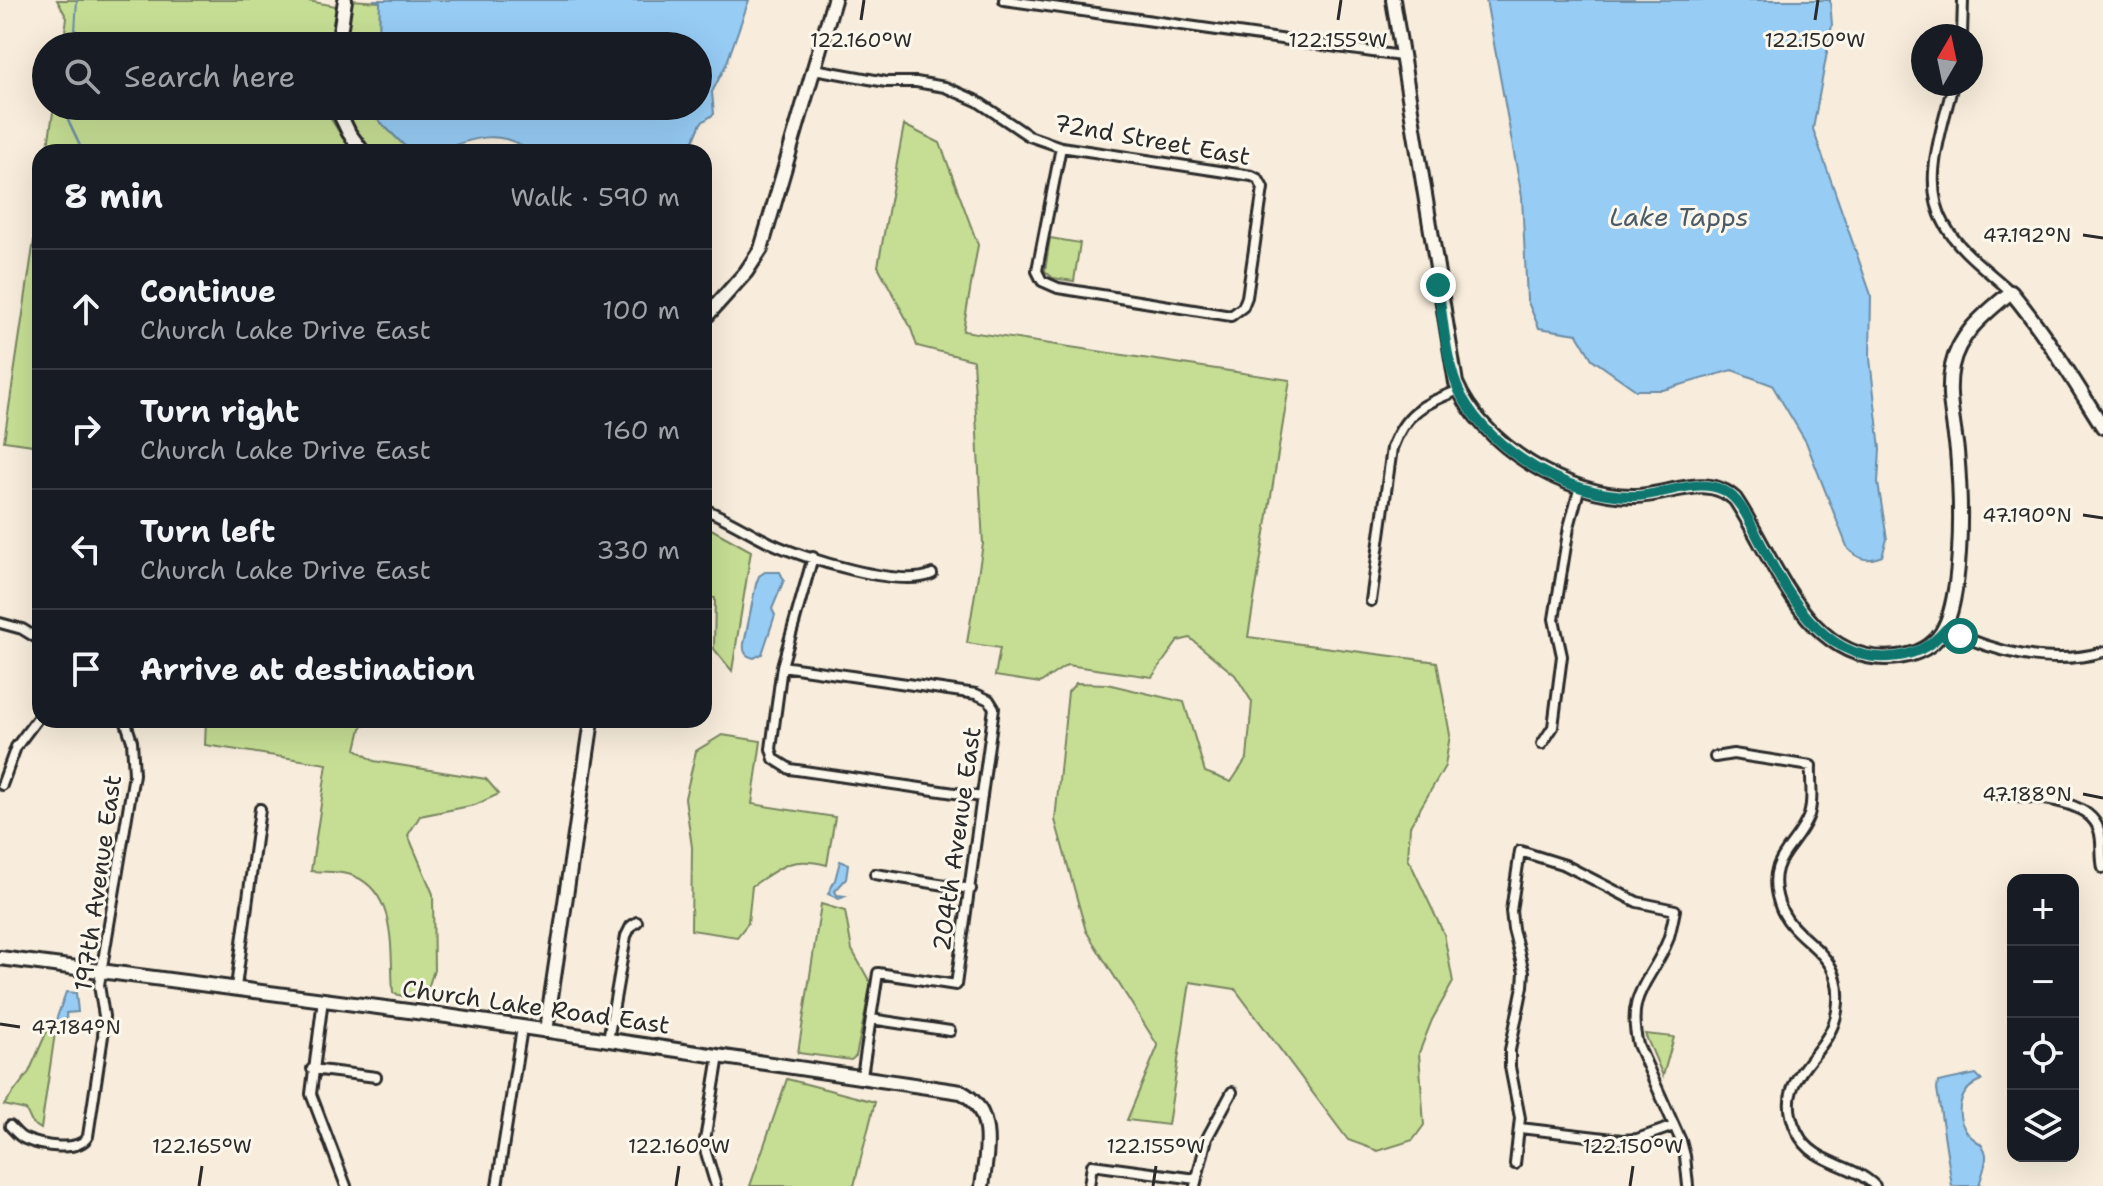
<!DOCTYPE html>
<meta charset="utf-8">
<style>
body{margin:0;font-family:"Shantell Sans",sans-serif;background:#242831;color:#f1f3f6}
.controls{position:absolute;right:24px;bottom:24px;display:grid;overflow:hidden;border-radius:16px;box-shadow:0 8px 32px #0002}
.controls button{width:72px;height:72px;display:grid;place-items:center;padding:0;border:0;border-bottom:2px solid #363941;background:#171b24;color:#f1f3f6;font:40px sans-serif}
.compass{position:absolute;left:1911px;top:24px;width:72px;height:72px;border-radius:50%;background:#171b24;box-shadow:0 8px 32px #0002;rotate:9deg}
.stop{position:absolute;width:24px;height:24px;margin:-18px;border:6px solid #0f766e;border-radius:50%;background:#fff}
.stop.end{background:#0f766e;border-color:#fff;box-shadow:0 2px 8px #0008}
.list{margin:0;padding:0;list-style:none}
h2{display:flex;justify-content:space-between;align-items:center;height:104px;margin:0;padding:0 32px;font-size:34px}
h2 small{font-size:26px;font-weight:400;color:#9ea1a6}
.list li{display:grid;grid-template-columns:52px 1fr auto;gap:24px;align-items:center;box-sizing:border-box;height:120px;padding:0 32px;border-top:2px solid #363941}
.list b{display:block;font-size:30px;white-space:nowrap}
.list p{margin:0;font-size:26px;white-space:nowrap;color:#9ea1a6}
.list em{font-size:26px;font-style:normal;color:#9ea1a6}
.icon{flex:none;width:44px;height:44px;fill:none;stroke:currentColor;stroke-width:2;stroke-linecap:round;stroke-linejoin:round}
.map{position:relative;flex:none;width:2103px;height:1186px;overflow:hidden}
.search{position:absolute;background:#171b24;box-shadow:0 8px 32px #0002;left:32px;top:32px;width:680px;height:88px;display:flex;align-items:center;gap:20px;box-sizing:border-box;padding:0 28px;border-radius:44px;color:#9ea1a6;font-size:30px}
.panel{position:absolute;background:#171b24;box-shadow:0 8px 32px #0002;left:32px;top:144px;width:680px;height:584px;border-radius:24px}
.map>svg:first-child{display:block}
.green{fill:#c6de94;stroke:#788460;stroke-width:2}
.water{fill:#97ccf5;stroke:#6c8ca4;stroke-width:2}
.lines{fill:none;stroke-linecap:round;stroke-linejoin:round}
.stream{stroke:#6c8ca4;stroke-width:2}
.street-casing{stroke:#2b2b2b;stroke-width:14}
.secondary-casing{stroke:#2b2b2b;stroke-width:18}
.street{stroke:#fbf7ec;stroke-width:8}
.secondary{stroke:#fbf7ec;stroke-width:12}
.route{stroke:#0f766e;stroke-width:10}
.ticks{fill:none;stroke:#2b2b2b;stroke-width:3}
.labels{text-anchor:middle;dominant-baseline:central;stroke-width:6;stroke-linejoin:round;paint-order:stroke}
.street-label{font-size:24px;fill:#2b2b2b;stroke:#fbf7ec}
.water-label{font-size:26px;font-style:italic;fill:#4b5b68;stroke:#fbf7ec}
.ticks-label{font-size:20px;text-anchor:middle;fill:#2b2b2b;stroke:#fbf7ec;stroke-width:6;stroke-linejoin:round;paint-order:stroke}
</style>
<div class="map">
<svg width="2103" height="1186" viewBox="0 0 2103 1186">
<rect width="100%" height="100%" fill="#f8eddc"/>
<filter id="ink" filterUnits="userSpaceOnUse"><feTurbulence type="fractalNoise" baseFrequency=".0125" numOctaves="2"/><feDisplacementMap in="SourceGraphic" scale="16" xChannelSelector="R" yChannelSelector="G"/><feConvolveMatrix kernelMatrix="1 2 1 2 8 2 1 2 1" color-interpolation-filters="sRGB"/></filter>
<g filter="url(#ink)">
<path class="green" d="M57,0H303L336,6L330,46H63L67,18Z
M350,0L380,2L379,46H343Z
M54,106H327L329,116L352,152H47Z
M344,106H364L411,152H372L354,130Z
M904,125L940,143L978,245L963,331L1290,380L1248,637L1437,662L1450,735L1445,766L1410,826L1408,858L1444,934L1453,982L1432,1020L1419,1053L1424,1125L1413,1140L1378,1151L1348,1140L1235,989L1190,982L1168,1125L1127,1120L1158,1046L1086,931L1055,820L1068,692L1076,683L1107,684L1184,702L1205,772L1231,782L1247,758L1252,702L1235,675L1190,638L1178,641L1152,677L1067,665L1040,683L995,676L1000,648L967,643L983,544L973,360L917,346L910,326L878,266Z
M40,200V446L4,441Z
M1050,238L1080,243L1074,281L1053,278L1045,271Z
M704,525L751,551L732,671L714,649L715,598L704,596Z
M206,720H371L361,728L356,749L374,761L486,779L499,794L475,805L420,816L408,835L433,894L434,970L427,991L411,999L393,993C390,954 398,894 354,876C342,871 324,872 311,871L327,764L205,745Z
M722,735L761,741L752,804L835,817L827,865C790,856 782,866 752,886L748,923L737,937L691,930L692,847L685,798L696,751Z
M821,904L845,911L852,950L871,984L856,1056L851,1060L798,1053Z
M47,1031L55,1033L41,1129L32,1123L26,1110L4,1105L29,1072Z
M1645,1034L1674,1037L1663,1076Z
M787,1079L875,1102L854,1186H750Z"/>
<path class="water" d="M373,0H749L726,65L712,92L714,114L701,123L689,152H530C503,129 475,137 444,149L442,152H411L364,106H698V46H379L380,2Z
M1486,0H1830L1832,25L1813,129L1871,295L1870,358L1880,449L1878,483L1887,539L1882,556C1867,562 1860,560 1848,549L1806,442L1772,385L1732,370L1663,390H1636L1592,359L1577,334L1539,328L1527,300L1522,197Z
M765,572H780L784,580L772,609L775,615L762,654L754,658C746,656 743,653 744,644L756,584L759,576Z
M840,861L848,864L846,879L835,891L837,895L846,896L839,899L828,894L835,880Z
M66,992L76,993L78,1012L66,1013L67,1026L59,1024L56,1020Z
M1976,1074L1982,1080C1961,1088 1953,1111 1966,1131C1972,1141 1985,1142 1986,1155C1987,1164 1981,1177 1979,1186H1952L1937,1089L1938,1082Z"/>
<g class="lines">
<path class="stream" d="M74,46L77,0
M65,106L68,120L83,152"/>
<defs>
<path id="street" d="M1004,0L1401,56
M1962,36L1963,0
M814,69L886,82H916L945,87L977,101L1029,136L1061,147L1252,176L1258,179L1263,188L1247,297L1243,307L1231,316L1058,288L1042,281L1037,271L1038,265L1061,147
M1953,84C1943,127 1920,183 1945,225C1960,252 1989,271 2011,292
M704,509C727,518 748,532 771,543C803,558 901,589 932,574
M813,557L782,666L771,749L774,759L790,769L982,797
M1371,601L1392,448C1406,410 1425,404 1459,390
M0,623L22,629L40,640
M1946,629C1993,652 2051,667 2103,652
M782,666L976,694L989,700L994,708L956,985L878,973L862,1076
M1542,744L1553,727L1562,656L1554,619L1569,527L1580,486
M1715,757L1733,754L1811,766C1810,783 1814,799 1809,815C1797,849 1764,857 1779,903C1793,947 1847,947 1837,1011C1830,1058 1769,1076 1797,1132C1813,1165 1851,1162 1875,1186
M2,785L16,747L40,715
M1997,794C2026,798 2088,796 2099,830C2103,842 2100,855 2103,868
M875,874L971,889
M236,987L260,809
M323,999L311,1094L346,1186
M871,1019L950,1031
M608,1040L626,936L631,926L637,922
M312,1069L376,1077
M10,1126C15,1131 19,1137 25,1139C41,1146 79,1153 88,1136L103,1036L104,1016L99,985L134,774L132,741L125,720
M1520,1128L1622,1140L1637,1139L1674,1126
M1515,1164L1520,1118L1510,1067V1050L1523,986L1524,972L1513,929L1511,911L1520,851L1565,865L1637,902L1675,910C1673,920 1671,931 1668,940C1651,983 1625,992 1638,1045L1681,1141L1685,1156L1688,1186
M497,1186L522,1028
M716,1186L704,1146L719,1056
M1089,1186L1092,1165L1196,1179
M1195,1186L1207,1138L1232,1092"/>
<path id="secondary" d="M1393,0L1456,383C1482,445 1567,497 1635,496C1669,496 1706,472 1735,499C1775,558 1808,669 1898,657C1943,651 1950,622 1956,584C1962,538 1961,496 1957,451C1954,423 1946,394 1952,366C1959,333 1986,313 2011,292C2046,334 2074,381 2103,427
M338,46L345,0
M336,106L349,133L363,152
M704,319L746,272L761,249L834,0
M0,958L447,1016L961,1092C996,1110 987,1153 982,1186
M546,1031L592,720"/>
</defs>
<use href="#street" class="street-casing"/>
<use href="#secondary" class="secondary-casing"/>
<use href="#street" class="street"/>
<use href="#secondary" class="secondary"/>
</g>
</g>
<g class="lines" filter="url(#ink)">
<path class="route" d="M1438,285C1443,318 1446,368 1462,397C1493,453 1570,497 1634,496C1662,496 1696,477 1723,490C1740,498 1750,522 1758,538C1784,588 1822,662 1889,657C1912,656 1931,647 1946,629L1960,636"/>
</g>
<path class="ticks" d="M861,20L864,0M1338,20L1341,0M1815,20L1818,0M2083,235L2103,238M2083,515L2103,518M2083,794L2103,798M0,1024L20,1027M199,1186L202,1166M676,1186L679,1166M1153,1186L1156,1166M1630,1186L1633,1166"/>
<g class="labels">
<g class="street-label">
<text transform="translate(1152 140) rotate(10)">72nd Street East</text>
<text transform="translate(957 839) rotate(-82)">204th Avenue East</text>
<text transform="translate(98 883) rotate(-82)">197th Avenue East</text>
<text transform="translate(536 1007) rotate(8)">Church Lake Road East</text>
</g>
<g class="water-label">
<text x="1679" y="216">Lake Tapps</text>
</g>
</g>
<g class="ticks-label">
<text x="861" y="47">122.160°W</text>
<text x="1338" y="47">122.155°W</text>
<text x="1815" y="47">122.150°W</text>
<text x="2027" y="242">47.192°N</text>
<text x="2027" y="522">47.190°N</text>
<text x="2027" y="801">47.188°N</text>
<text x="76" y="1034">47.184°N</text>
<text x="202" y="1153">122.165°W</text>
<text x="679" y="1153">122.160°W</text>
<text x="1156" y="1153">122.155°W</text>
<text x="1633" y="1153">122.150°W</text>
</g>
</svg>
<div class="controls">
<button>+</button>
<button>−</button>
<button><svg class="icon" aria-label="locate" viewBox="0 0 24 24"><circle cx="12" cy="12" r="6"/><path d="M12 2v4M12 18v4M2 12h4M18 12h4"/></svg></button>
<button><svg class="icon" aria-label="layers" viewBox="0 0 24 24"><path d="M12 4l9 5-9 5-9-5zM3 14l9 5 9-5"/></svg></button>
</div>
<svg class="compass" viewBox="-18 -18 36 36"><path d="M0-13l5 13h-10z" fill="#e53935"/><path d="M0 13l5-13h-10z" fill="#9ea1a6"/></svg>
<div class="stop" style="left:1960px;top:636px"></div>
<div class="stop end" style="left:1438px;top:285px"></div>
<div class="search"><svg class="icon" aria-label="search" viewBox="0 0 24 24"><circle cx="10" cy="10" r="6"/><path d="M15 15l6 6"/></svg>Search here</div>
<section class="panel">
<h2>8 min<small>Walk · 590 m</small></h2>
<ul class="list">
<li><svg class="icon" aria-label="ahead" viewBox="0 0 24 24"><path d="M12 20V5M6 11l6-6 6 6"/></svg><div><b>Continue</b><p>Church Lake Drive East</p></div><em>100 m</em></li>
<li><svg class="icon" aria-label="right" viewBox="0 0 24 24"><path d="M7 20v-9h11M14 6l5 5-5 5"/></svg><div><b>Turn right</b><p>Church Lake Drive East</p></div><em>160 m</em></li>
<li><svg class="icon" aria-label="left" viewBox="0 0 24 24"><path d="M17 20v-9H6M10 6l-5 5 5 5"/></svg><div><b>Turn left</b><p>Church Lake Drive East</p></div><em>330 m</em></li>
<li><svg class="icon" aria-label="arrive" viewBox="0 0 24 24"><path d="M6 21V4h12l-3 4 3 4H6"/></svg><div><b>Arrive at destination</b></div></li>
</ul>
</section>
</div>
